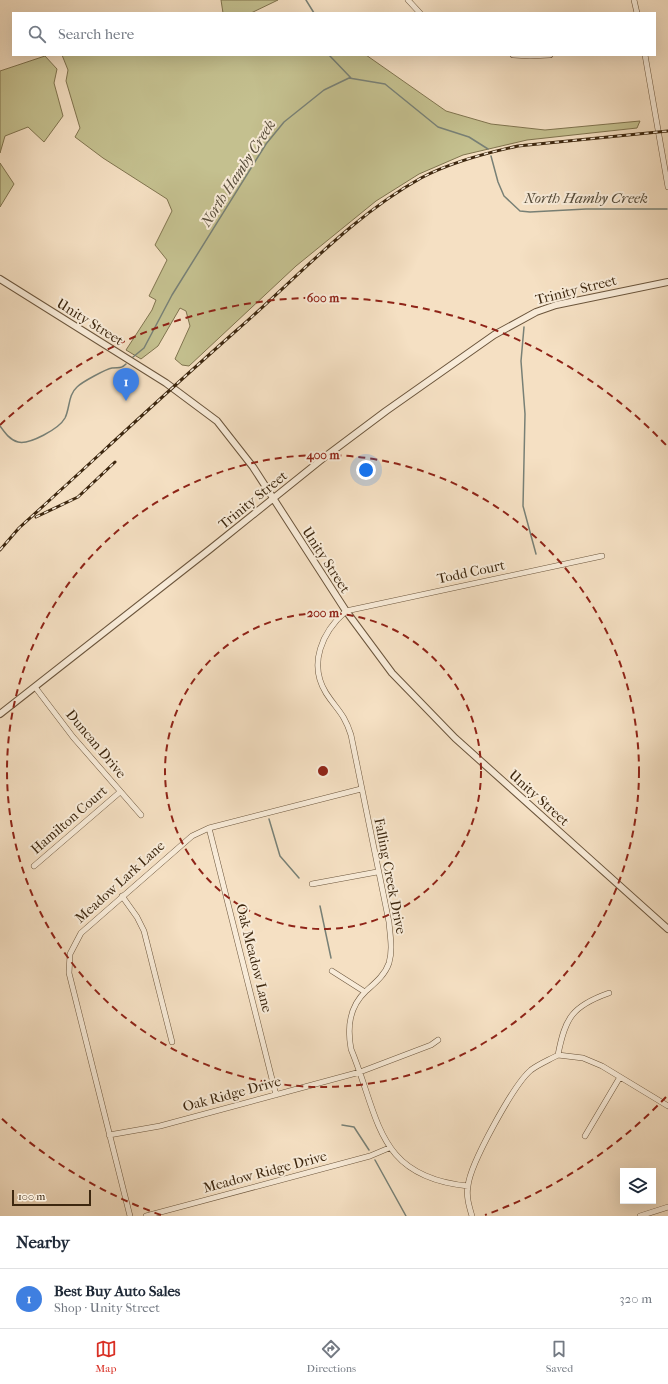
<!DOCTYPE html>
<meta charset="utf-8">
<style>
body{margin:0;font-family:"IM FELL French Canon",serif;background:#f6f6f7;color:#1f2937}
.controls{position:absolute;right:12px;bottom:12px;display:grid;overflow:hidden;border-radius:0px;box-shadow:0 4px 16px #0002}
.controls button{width:36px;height:36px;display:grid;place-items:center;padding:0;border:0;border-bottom:1px solid #e0e1e3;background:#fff;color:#1f2937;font:20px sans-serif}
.scale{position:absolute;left:12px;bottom:10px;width:79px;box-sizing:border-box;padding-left:4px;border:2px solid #3d270f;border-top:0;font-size:11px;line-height:14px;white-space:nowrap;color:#3d270f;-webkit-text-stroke:3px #f8ebd8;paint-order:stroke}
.you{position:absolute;left:366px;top:470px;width:14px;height:14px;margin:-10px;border:3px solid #fff;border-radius:50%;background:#1a73e8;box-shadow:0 0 0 6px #1a73e833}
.badge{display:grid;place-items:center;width:26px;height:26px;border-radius:50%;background:#d93025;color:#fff;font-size:13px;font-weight:700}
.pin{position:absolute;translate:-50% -33px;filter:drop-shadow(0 1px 2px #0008)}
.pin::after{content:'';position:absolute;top:21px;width:14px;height:12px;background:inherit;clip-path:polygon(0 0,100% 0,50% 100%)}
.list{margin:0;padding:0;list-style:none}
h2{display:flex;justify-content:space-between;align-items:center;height:52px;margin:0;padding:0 16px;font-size:17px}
h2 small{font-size:13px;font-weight:400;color:#747a83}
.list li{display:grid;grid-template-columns:26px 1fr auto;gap:12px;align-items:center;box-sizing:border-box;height:60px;padding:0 16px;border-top:1px solid #e0e1e3}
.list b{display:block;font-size:15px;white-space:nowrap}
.list p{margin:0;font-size:13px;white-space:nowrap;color:#747a83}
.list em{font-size:13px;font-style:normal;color:#747a83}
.icon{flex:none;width:22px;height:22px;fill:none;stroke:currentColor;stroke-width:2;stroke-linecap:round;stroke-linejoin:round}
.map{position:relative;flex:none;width:668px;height:1216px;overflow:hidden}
.search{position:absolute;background:#fff;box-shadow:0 4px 16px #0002;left:12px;right:12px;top:12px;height:44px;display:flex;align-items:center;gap:10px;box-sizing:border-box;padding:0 14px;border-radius:0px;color:#747a83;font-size:15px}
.sheet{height:112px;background:#fff}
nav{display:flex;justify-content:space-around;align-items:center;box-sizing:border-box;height:56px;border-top:1px solid #e0e1e3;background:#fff;font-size:11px;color:#747a83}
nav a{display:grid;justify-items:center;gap:2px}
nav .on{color:#d93025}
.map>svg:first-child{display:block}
.green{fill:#c4c08f;stroke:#80744f}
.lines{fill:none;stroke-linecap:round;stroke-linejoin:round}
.stream{stroke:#788076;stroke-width:1.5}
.minor-casing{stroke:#6b553c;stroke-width:6}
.tertiary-casing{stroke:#6b553c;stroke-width:8}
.minor{stroke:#f8ebd8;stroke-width:5}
.tertiary{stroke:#f8ebd8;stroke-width:6}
.rail-casing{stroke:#3d270f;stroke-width:3}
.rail{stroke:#f8ebd8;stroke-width:1.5;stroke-dasharray:4.5;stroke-linecap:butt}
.ring{fill:none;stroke:#8f2418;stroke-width:2;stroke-dasharray:7 5}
.labels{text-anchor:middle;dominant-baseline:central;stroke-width:4;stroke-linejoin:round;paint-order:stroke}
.street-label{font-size:14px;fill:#3d270f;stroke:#f8ebd8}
.water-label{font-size:15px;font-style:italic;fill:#564c3a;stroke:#f8ebd8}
.centre{fill:#8f2418;stroke:#f8ebd8;stroke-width:2}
.ring-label{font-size:12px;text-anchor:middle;font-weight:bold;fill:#8f2418;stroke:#f8ebd8;stroke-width:4;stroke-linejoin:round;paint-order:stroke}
</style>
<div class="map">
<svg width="668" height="1216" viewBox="0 0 668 1216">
<rect width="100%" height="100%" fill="#f5e0c3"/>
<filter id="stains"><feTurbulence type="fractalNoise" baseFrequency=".005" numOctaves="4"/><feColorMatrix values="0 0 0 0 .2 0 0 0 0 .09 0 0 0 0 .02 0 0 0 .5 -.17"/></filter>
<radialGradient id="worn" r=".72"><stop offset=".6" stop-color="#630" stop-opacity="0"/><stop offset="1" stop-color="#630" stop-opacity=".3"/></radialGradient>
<path class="green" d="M221,0H278L251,13H223Z
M62,55H366L446,111L491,124L545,130L640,121L637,128L527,140L463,155L419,174L376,201L296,266L189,366L182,365L175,359L190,326L186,311L180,308L158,346L141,359L126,350L152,310L156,300L149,296L167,260L155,245L172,211L167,199L103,158L75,137L80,128L66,81L68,70Z
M45,56L57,69L54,83L63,116L44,142L28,127L5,136L0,153V71Z
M0,163L14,184L0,207Z"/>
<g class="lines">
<path class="stream" d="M306,0L314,13
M329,55L351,78
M491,156L498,182L504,196L520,211L530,212L586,209H667
M524,327L521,361L525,414L523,506L536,554
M133,357L144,348L172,295L266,144L284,122L324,90L349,78L385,84L438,127L469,137L488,149
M0,426C5,433 10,440 18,442C29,445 59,429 65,418C70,408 68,395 77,387C82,382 106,369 112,368C119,367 121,369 126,364
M269,819L280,856L299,878
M320,906L331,958
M342,1125L354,1127L369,1150
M375,1160L406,1216"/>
<defs>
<path id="minor" d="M408,0L420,13
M634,0L637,13
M513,55L530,56L550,55
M645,55L668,187
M35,687L73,737L141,815
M209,828L276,1095
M34,866L120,792
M312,884L377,872
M122,896L137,917L144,931L172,1042
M332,971L365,992
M558,1055L583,1058L602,1066L668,1106
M558,1055C565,1018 572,1006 609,993
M109,1135L160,1126L360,1072L431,1045L438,1040
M585,1136L620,1077
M468,1186C376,1177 380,1119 351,1049C347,1027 349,1007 366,991C375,983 385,975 389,963C393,949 390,936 389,922L351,735C344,713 337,710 326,693C308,664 322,632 346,611L602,556
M130,1216L69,973L70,954L81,933L192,836L209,828L361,789
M146,1216L370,1156L389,1148
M472,1216C469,1206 466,1196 468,1186C470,1164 514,1084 531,1070C539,1064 549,1060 558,1055
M640,1216L668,1207"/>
<path id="tertiary" d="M0,279L166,383L217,421L253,467L346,611L392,673L455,738L668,929
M0,714L209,550L326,456L386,411L494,335L536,312L556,305L668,282"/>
</defs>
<use href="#minor" class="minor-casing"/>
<use href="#tertiary" class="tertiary-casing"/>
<use href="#minor" class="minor"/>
<use href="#tertiary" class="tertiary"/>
<defs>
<path id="rail" d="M36,517L78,497L115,462
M0,550L19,528C92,462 163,395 237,330C297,278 351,217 421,178C451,162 486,153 518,146L668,131"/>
</defs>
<use href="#rail" class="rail-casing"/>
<use href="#rail" class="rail"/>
</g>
<g class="ring">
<circle cx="323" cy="771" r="158"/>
<circle cx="323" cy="771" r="316"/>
<path d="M666 1097A473 473 0 0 1 485 1215M161 1215A473 473 0 0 1 0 1117M0 425A473 473 0 0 1 666 445"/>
</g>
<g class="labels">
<g class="street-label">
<text transform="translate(576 290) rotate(-14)">Trinity Street</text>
<text transform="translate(90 322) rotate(32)">Unity Street</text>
<text transform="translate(253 500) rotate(-39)">Trinity Street</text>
<text transform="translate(326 560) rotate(57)">Unity Street</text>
<text transform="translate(471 572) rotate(-12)">Todd Court</text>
<text transform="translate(96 744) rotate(50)">Duncan Drive</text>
<text transform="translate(539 798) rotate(42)">Unity Street</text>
<text transform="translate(69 820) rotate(-41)">Hamilton Court</text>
<text transform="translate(390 876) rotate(79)">Falling Creek Drive</text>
<text transform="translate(120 882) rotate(-42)">Meadow Lark Lane</text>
<text transform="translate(254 958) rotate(76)">Oak Meadow Lane</text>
<text transform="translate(232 1094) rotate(-15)">Oak Ridge Drive</text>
<text transform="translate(265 1172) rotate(-15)">Meadow Ridge Drive</text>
</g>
<g class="water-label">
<text transform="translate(238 173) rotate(-57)">North Hamby Creek</text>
<text x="586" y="198">North Hamby Creek</text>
</g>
</g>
<circle cx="323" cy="771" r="6" class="centre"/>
<g class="ring-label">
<text x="323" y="302">600 m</text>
<text x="323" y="459">400 m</text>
<text x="323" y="617">200 m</text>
</g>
<rect width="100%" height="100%" filter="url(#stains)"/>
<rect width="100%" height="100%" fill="url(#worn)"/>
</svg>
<div class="controls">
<button><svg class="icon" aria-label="layers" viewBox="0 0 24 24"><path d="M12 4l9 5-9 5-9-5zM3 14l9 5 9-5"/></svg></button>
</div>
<div class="scale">100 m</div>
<div class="you"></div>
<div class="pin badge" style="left:126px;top:401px;background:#3f7fe0">1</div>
<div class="search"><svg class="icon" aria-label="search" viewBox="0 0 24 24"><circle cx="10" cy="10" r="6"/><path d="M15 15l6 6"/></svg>Search here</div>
</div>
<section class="sheet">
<h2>Nearby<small></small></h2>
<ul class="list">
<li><span class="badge" style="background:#3f7fe0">1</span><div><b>Best Buy Auto Sales</b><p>Shop · Unity Street</p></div><em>320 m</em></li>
</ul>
</section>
<nav>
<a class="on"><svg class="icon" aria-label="map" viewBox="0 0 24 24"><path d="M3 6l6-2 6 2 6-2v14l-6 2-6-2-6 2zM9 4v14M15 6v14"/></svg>Map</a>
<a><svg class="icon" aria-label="directions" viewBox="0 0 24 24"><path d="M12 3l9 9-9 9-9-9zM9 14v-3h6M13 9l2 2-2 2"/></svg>Directions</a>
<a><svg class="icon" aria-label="saved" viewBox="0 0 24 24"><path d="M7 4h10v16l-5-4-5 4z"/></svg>Saved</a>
</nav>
